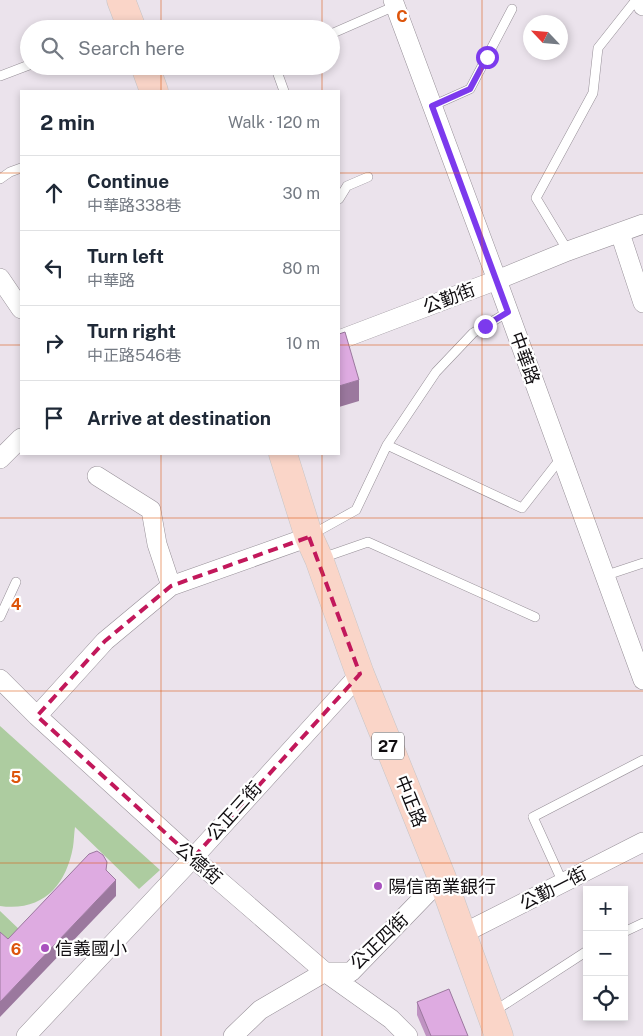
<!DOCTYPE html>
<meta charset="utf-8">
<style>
body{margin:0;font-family:"Public Sans","Noto Sans TC",sans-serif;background:#f2f2f3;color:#1f2937}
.controls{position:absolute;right:15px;bottom:15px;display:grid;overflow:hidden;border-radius:0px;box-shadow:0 2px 8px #0003}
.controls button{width:45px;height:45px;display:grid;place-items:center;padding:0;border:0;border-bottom:1px solid #e0e1e3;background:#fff;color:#1f2937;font:25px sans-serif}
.compass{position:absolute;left:523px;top:15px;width:45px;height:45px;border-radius:50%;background:#fff;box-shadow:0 2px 8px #0003;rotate:296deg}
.stop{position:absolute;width:15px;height:15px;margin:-11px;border:4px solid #7c3aed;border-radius:50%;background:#fff}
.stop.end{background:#7c3aed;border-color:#fff;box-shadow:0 1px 5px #0008}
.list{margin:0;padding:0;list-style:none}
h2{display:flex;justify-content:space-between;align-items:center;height:65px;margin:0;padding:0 20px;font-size:21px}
h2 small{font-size:16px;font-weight:400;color:#747a83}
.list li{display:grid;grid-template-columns:32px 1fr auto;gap:15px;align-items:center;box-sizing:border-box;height:75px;padding:0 20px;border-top:1px solid #e0e1e3}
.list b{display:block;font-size:19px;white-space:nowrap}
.list p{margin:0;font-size:16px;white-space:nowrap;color:#747a83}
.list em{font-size:16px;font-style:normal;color:#747a83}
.icon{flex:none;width:28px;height:28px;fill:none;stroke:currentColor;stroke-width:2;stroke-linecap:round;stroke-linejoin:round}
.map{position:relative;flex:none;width:643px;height:1036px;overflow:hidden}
.search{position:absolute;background:#fff;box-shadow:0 2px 8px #0003;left:20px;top:20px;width:320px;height:55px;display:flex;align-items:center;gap:12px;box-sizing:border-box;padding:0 18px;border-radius:28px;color:#747a83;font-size:19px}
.panel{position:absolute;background:#fff;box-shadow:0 2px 8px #0003;left:20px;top:90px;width:320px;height:365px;border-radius:0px}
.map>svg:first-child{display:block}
.green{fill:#adcca0}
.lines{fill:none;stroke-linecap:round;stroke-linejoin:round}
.lane-casing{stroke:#968f97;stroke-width:10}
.street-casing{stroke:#968f97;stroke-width:20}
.primary-casing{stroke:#c6c5c6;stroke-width:29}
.lane{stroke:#fff;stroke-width:9}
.street{stroke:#fff;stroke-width:19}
.primary{stroke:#fad5c8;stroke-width:28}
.wall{fill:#bf93c2}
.shaded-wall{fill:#9b789e}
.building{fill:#deabe1;stroke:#9b789e}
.route{stroke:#7c3aed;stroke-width:6}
.marked{fill:none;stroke:#c2185b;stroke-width:4;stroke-dasharray:10 6;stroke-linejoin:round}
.grid{fill:none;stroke:#dd550c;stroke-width:1;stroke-opacity:0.55}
.poi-dot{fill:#a851be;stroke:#fff;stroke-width:2}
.labels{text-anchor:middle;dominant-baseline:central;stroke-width:4.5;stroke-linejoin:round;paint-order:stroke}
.shield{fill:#fff;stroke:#585658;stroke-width:1}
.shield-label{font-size:16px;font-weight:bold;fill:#100d10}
.street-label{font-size:18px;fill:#100d10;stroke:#fff}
.poi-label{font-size:18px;fill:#100d10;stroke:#fff;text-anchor:start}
.grid-label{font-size:16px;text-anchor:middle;font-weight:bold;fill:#dd550c;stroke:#fff;stroke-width:4.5;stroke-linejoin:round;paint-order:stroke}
</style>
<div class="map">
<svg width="643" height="1036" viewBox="0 0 643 1036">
<rect width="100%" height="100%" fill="#ebe3ec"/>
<path class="green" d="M0,726L160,870L139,889L75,827C74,834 74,840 73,847C66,886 42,912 0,906Z
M0,911L23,933L11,947L0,936Z"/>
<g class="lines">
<defs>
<path id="lane" d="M331,34L395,6L396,4
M275,66L284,91
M0,76L29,65
M432,106L470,89L512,9
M0,179L10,172L21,168
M347,186L368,177
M339,199L347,186
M568,251L536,198L593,93L598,48L636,0
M387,445L522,508L561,458
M311,535L356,510L387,445L436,372L473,333L508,312
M322,558L368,542L535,617
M604,576L643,563
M0,617L16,582
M563,883L533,817L643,760
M624,932L643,923
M493,1012L587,951"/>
<path id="street" d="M393,0L497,280L643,680
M641,0L643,6
M620,233L643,303
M0,278L21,309
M339,340L497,280L568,251L643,224
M0,459L21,438
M97,476L151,510L157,544L171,586
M0,679L37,716L193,858L325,972L391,1019L408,1036
M37,716L105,641L171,586L309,537
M462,934L643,842
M26,1036L193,858L360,674
M233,1036L260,1010L325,972H351L442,878"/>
<path id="primary" d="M121,0L132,29
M145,66L154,91
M283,454L309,537L319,559L360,674L442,878L499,1036"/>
</defs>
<use href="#lane" class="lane-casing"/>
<use href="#street" class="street-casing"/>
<use href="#primary" class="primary-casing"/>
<use href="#lane" class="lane"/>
<use href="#street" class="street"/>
<use href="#primary" class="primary"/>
</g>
<path class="wall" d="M417,1002L468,1036H426L417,1015Z"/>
<path class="shaded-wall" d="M359,380V401L339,407V386Z
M116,880V896L0,1017V1002Z"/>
<path class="building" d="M345,332L359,380L339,386V334Z
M97,851L103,855L107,862L106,870L116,880L0,1002V932L8,939L89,854Z
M449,989L468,1036H431L417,1002Z"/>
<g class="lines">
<path class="route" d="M485,326L508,312L432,106L470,89L487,57"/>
</g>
<path class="marked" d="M309,537L360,674L193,858L37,716L105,641L171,586Z"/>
<path class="grid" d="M161,0V29M322,0V29M482,0V1036M161,66V91M322,66V91M0,173H21M339,173H643M0,345H21M339,345H643M161,454V1036M322,454V1036M0,518H643M0,691H643M0,863H643"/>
<g class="poi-dot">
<circle cx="378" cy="886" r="5"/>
<circle cx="45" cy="948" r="5"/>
</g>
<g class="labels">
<rect class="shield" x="372" y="732.5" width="32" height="27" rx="4"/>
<g class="shield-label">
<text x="388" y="746">27</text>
</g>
<g class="street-label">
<text transform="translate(449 298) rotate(-21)">公勤街</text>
<text transform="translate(525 358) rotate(70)">中華路</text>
<text transform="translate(411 801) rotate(68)">中正路</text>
<text transform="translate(234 811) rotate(-48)">公正三街</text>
<text transform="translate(199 863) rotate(41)">公德街</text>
<text transform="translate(553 888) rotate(-27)">公勤一街</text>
<text transform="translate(379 941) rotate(-44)">公正四街</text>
</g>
<g class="poi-label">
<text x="388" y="886">陽信商業銀行</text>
<text x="55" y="948">信義國小</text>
</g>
</g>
<g class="grid-label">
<text x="402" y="22">C</text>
<text x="16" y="610">4</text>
<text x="16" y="783">5</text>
<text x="16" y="955">6</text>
</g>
</svg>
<div class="controls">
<button>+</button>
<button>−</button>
<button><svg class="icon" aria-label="locate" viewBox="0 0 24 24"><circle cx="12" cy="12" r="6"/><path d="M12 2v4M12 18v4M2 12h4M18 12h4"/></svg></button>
</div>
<svg class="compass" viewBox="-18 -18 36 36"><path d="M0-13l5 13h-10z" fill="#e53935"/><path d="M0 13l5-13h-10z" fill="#747a83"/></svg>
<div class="stop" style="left:487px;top:57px"></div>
<div class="stop end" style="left:485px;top:326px"></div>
<div class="search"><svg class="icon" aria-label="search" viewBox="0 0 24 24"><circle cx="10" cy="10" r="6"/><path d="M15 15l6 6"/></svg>Search here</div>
<section class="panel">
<h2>2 min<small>Walk · 120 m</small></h2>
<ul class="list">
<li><svg class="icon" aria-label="ahead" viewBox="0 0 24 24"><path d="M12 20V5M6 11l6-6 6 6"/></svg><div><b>Continue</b><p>中華路338巷</p></div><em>30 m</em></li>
<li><svg class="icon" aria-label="left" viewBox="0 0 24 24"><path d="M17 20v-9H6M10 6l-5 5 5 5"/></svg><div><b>Turn left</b><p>中華路</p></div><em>80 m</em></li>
<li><svg class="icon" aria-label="right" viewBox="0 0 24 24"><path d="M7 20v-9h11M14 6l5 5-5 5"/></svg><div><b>Turn right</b><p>中正路546巷</p></div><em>10 m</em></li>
<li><svg class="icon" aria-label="arrive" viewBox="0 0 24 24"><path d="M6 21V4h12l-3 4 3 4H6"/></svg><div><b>Arrive at destination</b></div></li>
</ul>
</section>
</div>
